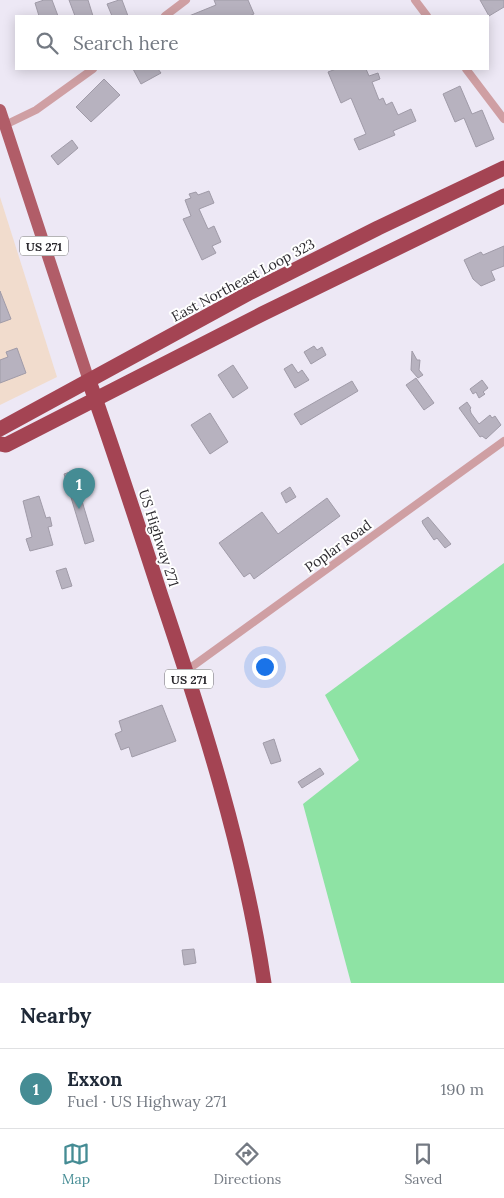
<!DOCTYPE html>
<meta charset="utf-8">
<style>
body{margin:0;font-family:Lora,serif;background:#f6f6f7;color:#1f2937}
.you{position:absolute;left:264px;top:666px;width:18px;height:18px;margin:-12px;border:4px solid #fff;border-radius:50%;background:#1a73e8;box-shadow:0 0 0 8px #1a73e833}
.badge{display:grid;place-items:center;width:32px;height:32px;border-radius:50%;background:#458c94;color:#fff;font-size:16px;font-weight:700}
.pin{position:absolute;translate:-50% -41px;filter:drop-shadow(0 1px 2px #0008)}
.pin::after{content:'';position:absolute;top:26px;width:18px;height:15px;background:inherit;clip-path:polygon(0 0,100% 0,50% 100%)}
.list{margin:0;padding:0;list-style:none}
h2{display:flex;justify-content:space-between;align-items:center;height:65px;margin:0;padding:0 20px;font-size:21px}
h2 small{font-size:16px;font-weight:400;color:#747a83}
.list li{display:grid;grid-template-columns:32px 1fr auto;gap:15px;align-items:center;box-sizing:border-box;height:80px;padding:0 20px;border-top:1px solid #e0e1e3}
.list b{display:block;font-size:19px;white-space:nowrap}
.list p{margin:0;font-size:16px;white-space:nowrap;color:#747a83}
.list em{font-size:16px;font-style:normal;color:#747a83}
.icon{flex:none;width:28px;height:28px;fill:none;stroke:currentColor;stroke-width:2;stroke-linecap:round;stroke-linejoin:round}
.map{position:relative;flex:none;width:504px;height:983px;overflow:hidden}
.search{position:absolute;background:#fff;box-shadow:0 2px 12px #0003;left:15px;right:15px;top:15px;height:55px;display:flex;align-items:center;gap:12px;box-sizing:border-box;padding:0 18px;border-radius:0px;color:#747a83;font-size:19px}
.sheet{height:145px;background:#fff}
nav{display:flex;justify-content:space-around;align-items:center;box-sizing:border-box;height:70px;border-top:1px solid #e0e1e3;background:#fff;font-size:14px;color:#747a83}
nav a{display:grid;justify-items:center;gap:2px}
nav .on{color:#458c94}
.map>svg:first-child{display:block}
.industrial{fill:#f1dccd}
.green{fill:#8ee3a4}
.building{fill:#b7b2bf;stroke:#a09ba8}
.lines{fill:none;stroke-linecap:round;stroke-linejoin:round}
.street{stroke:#cf9fa3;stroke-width:8}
.primary{stroke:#b15d68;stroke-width:12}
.highway{stroke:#a44453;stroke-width:15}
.labels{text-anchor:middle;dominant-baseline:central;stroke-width:4;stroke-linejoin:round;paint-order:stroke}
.shield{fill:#fff;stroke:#6b6a6d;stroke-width:1}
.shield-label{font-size:12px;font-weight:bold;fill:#2c2a2f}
.street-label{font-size:14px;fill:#2c2a2f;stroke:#fff}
</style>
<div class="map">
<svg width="504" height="983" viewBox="0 0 504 983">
<rect width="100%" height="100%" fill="#ede8f5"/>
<path class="industrial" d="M0,197L57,377L0,405Z"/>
<path class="green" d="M504,563V983H351L303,804L359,760L325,695Z"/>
<path class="building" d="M44,0H52L58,16H39L35,3Z
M69,0H88L93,16H75Z
M119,0H122L128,16H112L107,4Z
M214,0H248L254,14L249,16H189L216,5Z
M480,0H504V7L489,16Z
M133,69H158L161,73L141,84Z
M336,69H366L369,76L378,73L380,79L372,82L379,100L383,98L386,105L392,102L398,115L411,109L416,121L393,131L395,135L359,150L354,139L366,134L351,98L341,103L328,72Z
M104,79L120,95L91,122L76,107Z
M460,86L472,114L482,110L494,139L476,147L464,118L455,122L443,94Z
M72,140L78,148L58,165L51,156Z
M209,191L214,203L199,209L208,229L214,226L221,242L212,246L216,253L202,260L183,219L191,216L185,200L191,198L189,194L196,192L198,195Z
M504,246V266L491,271L495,280L481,286L473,279L464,260L481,252L483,255Z
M0,291L11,319L0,323Z
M314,346L317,350L322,347L326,355L311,364L304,352Z
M17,348L26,373L0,383V360L8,357L6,352Z
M412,351L417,360H420L419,370L423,375L418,378L411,370Z
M292,364L298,373L302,370L309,380L295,388L284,369Z
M233,365L248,388L233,398L218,375Z
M416,378L434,403L424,410L406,385Z
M482,380L488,388L483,392L485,394L479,398L476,392L473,394L470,389Z
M352,381L358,391L301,425L294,414Z
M467,402L471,408L470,409L471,413L479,424L490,415L492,418L495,416L501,425L486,439L482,436L480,437L459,408Z
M210,413L228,442L210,454L191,425Z
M73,471L94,541L85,544L64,474Z
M290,487L296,497L286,503L281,493Z
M39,496L46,518L50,517L52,526L48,527L53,545L30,551L26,539L32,537L23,501Z
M327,498L340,516L254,579L250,573L244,577L219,543L262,512L278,534Z
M428,517L451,544L445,548L437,538L434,540L423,524L422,521Z
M66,568L72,586L62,589L56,571Z
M162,705L176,741L132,757L129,747L121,750L115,734L122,731L119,721Z
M274,739L281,761L271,764L263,743Z
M320,768L324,774L302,788L298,782Z
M194,949L196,963L184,965L182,950Z"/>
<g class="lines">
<path class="street" d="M415,0L427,16
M165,16L186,0
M466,69L504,119
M5,125L36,110L93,69
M186,671L504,441"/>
<path class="primary" d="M0,110L89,381"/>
<path class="highway" d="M89,381C114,451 137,522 160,593C203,721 244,849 264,983
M0,429L251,292L378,228L504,168
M0,444L6,445L262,314L504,196"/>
</g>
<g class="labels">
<g class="shield">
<rect x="20" y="236.5" width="48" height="19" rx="4"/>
<rect x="165" y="669.5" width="48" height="19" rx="4"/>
</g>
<g class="shield-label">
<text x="44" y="246">US 271</text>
<text x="189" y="679">US 271</text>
</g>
<g class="street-label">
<text transform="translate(243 280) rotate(-28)">East Northeast Loop 323</text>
<text transform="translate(159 538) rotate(72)">US Highway 271</text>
<text transform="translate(338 546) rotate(-36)">Poplar Road</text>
</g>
</g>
</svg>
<div class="you"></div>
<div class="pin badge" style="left:79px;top:509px">1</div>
<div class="search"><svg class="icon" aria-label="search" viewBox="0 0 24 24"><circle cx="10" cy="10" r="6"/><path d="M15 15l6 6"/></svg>Search here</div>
</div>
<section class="sheet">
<h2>Nearby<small></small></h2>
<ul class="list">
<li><span class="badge">1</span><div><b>Exxon</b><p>Fuel · US Highway 271</p></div><em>190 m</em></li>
</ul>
</section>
<nav>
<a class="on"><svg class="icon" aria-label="map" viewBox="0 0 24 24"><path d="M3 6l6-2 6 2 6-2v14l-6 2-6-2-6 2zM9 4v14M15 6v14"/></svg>Map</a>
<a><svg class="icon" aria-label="directions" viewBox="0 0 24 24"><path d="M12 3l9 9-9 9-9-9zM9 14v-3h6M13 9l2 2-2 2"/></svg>Directions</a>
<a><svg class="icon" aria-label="saved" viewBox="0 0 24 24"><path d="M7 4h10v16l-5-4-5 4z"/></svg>Saved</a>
</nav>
